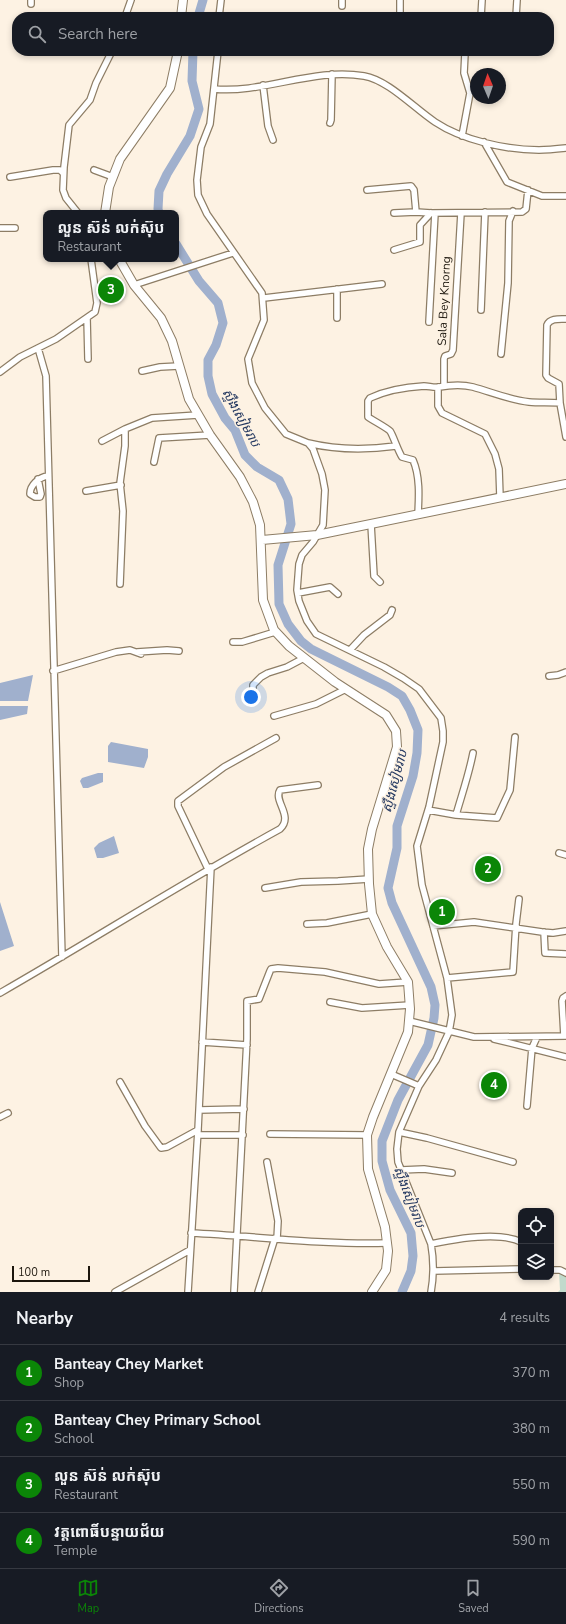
<!DOCTYPE html>
<meta charset="utf-8">
<style>
body{margin:0;font-family:"Nunito Sans","Noto Sans Khmer",sans-serif;background:#20242c;color:#f1f3f6}
.controls{position:absolute;right:12px;bottom:12px;display:grid;overflow:hidden;border-radius:8px;box-shadow:0 2px 6px #0003}
.controls button{width:36px;height:36px;display:grid;place-items:center;padding:0;border:0;border-bottom:1px solid #363941;background:#171b24;color:#f1f3f6;font:20px sans-serif}
.compass{position:absolute;left:470px;top:68px;width:36px;height:36px;border-radius:50%;background:#171b24;box-shadow:0 2px 6px #0003;rotate:358deg}
.scale{position:absolute;left:12px;bottom:10px;width:78px;box-sizing:border-box;padding-left:4px;border:2px solid #1c160d;border-top:0;font-size:11px;line-height:14px;white-space:nowrap;color:#1c160d;-webkit-text-stroke:3px #fdf2e3;paint-order:stroke}
.you{position:absolute;left:251px;top:697px;width:14px;height:14px;margin:-10px;border:3px solid #fff;border-radius:50%;background:#1a73e8;box-shadow:0 0 0 6px #1a73e833}
.badge{display:grid;place-items:center;width:26px;height:26px;border-radius:50%;background:#0b8607;color:#fff;font-size:13px;font-weight:700}
.pin{position:absolute;translate:-50% -50%;border:2px solid #fff;box-shadow:0 1px 4px #0006}
.popup{position:absolute;left:43px;top:210px;width:136px;height:52px;box-sizing:border-box;display:grid;place-content:center;border-radius:8px;background:#171b24;filter:drop-shadow(0 1px 3px #0005);font-size:13px;white-space:nowrap;color:#9ea1a6}
.popup b{font-size:15px;color:#f1f3f6}
.popup::after{content:'';position:absolute;left:50%;top:100%;margin-left:-8px;border:8px solid transparent;border-top-color:#171b24}
.list{margin:0;padding:0;list-style:none}
h2{display:flex;justify-content:space-between;align-items:center;height:52px;margin:0;padding:0 16px;font-size:17px}
h2 small{font-size:13px;font-weight:400;color:#9ea1a6}
.list li{display:grid;grid-template-columns:26px 1fr auto;gap:12px;align-items:center;box-sizing:border-box;height:56px;padding:0 16px;border-top:1px solid #363941}
.list b{display:block;font-size:15px;white-space:nowrap}
.list p{margin:0;font-size:13px;white-space:nowrap;color:#9ea1a6}
.list em{font-size:13px;font-style:normal;color:#9ea1a6}
.icon{flex:none;width:22px;height:22px;fill:none;stroke:currentColor;stroke-width:2;stroke-linecap:round;stroke-linejoin:round}
.map{position:relative;flex:none;width:566px;height:1292px;overflow:hidden}
.search{position:absolute;background:#171b24;box-shadow:0 2px 6px #0003;left:12px;right:12px;top:12px;height:44px;display:flex;align-items:center;gap:10px;box-sizing:border-box;padding:0 14px;border-radius:16px;color:#9ea1a6;font-size:15px}
.sheet{height:276px;background:#171b24}
nav{display:flex;justify-content:space-around;align-items:center;box-sizing:border-box;height:56px;border-top:1px solid #363941;background:#171b24;font-size:11px;color:#9ea1a6}
nav a{display:grid;justify-items:center;gap:2px}
nav .on{color:#0b8607}
.map>svg:first-child{display:block}
.green{fill:#c1dacc}
.water{fill:#a0b0cd}
.lines{fill:none;stroke-linecap:round;stroke-linejoin:round}
.river{stroke:#a0b0cd;stroke-width:9}
.street-casing{stroke:#8d7d65;stroke-width:8}
.secondary-casing{stroke:#8d7d65;stroke-width:10}
.street{stroke:#fff;stroke-width:5.5}
.secondary{stroke:#fff;stroke-width:8}
.labels{text-anchor:middle;dominant-baseline:central;stroke-width:3;stroke-linejoin:round;paint-order:stroke}
.street-label{font-size:12px;fill:#1c160d;stroke:#fdf2e3}
.water-label{font-size:13px;font-style:italic;fill:#253961;stroke:#fdf2e3}
</style>
<div class="map">
<svg width="566" height="1292" viewBox="0 0 566 1292">
<rect width="100%" height="100%" fill="#fdf2e3"/>
<path class="green" d="M559,1272H566V1292H558L560,1290Z"/>
<path class="water" d="M33,675L28,701H0V683Z
M0,706H28L27,714L0,720Z
M111,742L148,749V757L144,768L108,762V746Z
M98,773H103V782L88,788H83L80,781L82,778Z
M114,836L119,853L103,858H97L94,848L99,843Z
M0,902L14,946L0,951Z"/>
<g class="lines">
<path class="river" d="M198,17L203,0
M159,213L158,209L159,191L167,174L190,136L199,109L192,81L193,51
M176,244L199,281L218,303L223,323L216,345L208,360V376L212,394L225,418L235,430L245,455L257,467L279,480L288,499L291,524L278,565L279,604L288,624L301,641L311,649L388,687L402,696L410,710L418,730L417,753L413,776L397,826V848L388,888L392,903L431,987L435,1005L434,1018L428,1045L398,1100L382,1141V1161L390,1190L411,1233L413,1256L411,1271L402,1292"/>
<defs>
<path id="street" d="M31,0V4
M342,0V6
M400,0V17
M125,17L131,0
M219,17L221,0
M481,17L482,0
M516,17L517,0
M218,51L210,124L201,147L197,180L198,195L207,214L262,293L264,320L248,359L252,383L265,408L286,434L308,443L313,449L322,474L325,490L323,525L313,542L302,555L299,564L297,590L299,601L307,621L316,634L384,667L403,678L419,689L441,718L443,731V742L429,807L417,846L422,885L447,978L452,1015L449,1032L436,1060L419,1086L399,1132L397,1149L398,1162L431,1244C434,1261 434,1275 431,1292
M263,85L268,126L273,140
M214,89C263,94 314,67 364,76C388,80 414,108 435,122C462,140 506,150 539,150C548,150 557,149 566,148
M330,123L331,120L332,74
M462,136L470,93L464,73L465,53L467,51H506
M484,142L507,182L542,196H566
M94,170L113,177
M10,177L53,170H60L63,173
M367,190L411,186L414,190L416,212L431,213L522,212L526,209L528,190
M78,213L66,198L63,190L64,167L69,125L90,100L96,83L112,51
M394,213L416,212
M0,228H15
M394,250L420,242V225L431,213
M134,285L233,253
M337,289V318
M264,298L382,284
M481,310L485,212
M87,318L88,359
M566,319C559,319 550,318 547,325L546,375L548,378L559,384L560,403L566,437
M429,322L435,213
M38,348L46,376L62,957
M501,354L508,283L509,221L513,211
M142,371L160,367L179,366
M0,372L20,357L56,339L95,312L97,303L91,259
M444,385V359L445,356L451,354L453,350L461,213
M438,387V406L442,413L485,434L495,454L499,469L500,497
M102,441L125,429
M308,443C337,450 366,450 396,446
M154,462L159,438L210,435
M38,479L41,494L40,497H35L30,494C30,485 39,477 48,476
M86,491L121,485
M418,514C419,496 420,476 413,460L402,457C398,451 393,435 390,431C387,428 374,421 368,417V401L370,398C385,391 407,387 424,386C429,386 434,388 439,387C450,385 462,384 473,387C491,392 510,400 529,402C539,403 550,402 560,403
M371,524L374,576L380,582
M120,584L123,511L120,483L125,446V429L152,418L198,415
M298,593L330,587L338,594
M233,642H242L275,632
M350,650L364,635L390,615L392,610
M137,652L167,650L179,651
M53,671L116,652L130,650L141,654
M549,676L558,675L566,672
M253,688V685L261,677L268,673L287,667L304,658
M274,716L316,704L346,689
M428,810L456,815L497,818L510,790L515,737
M456,815C462,794 469,774 473,753
M559,853L566,855
M208,869L178,806V801L224,767L276,738
M265,888L301,882L338,881L369,879
M307,924L327,923L372,914
M433,926L474,922L542,932L553,933L566,931
M544,932L545,953L566,954
M447,978L513,972L516,924L519,899
M0,993C94,939 185,881 280,829C294,816 273,801 280,790L318,785
M330,1002L362,1008L410,1005
M409,1021L474,1037L566,1036
M564,1036L562,1001L563,998L566,996
M494,1039L566,1057
M202,1042L247,1045
M391,1074L419,1086
M120,1082L145,1126L161,1148L167,1147L198,1130
M527,1106L532,1048L537,1037
M199,1110L244,1109
M0,1117L8,1113
M399,1132L427,1138L513,1162
M270,1134L367,1135
M198,1135H243
M267,1162L278,1221L277,1239
M401,1170L424,1169L452,1173
M191,1233C256,1236 321,1245 387,1243
M431,1244C455,1239 499,1231 521,1242
M551,1270H560L566,1273
M434,1271L521,1269
M115,1292L190,1250
M188,1292L198,1130L211,867
M234,1292L247,1039V1001L259,999L270,971L271,969L278,968L325,972L379,984L408,982
M258,1292L275,1238"/>
<path id="secondary" d="M181,17L183,0
M105,213L109,187L120,159L170,88L178,51
M119,259L134,285L161,318L172,341L189,399L210,435L240,477L253,502L260,525L263,600L274,630L289,646L335,682L386,715L396,731L397,747L372,829L368,849L369,884L372,914L387,947L408,982L410,1009L408,1032L373,1117L367,1135L368,1169L385,1227L388,1251L386,1270L372,1292
M262,540L317,535L566,484"/>
</defs>
<use href="#street" class="street-casing"/>
<use href="#secondary" class="secondary-casing"/>
<use href="#street" class="street"/>
<use href="#secondary" class="secondary"/>
</g>
<g class="labels">
<g class="street-label">
<text transform="translate(444 301) rotate(-87)">Sala Bey Knorng</text>
</g>
<g class="water-label">
<text transform="translate(241 418) rotate(61)">ស្ទឹងសៀមរាប</text>
<text transform="translate(395 781) rotate(-75)">ស្ទឹងសៀមរាប</text>
<text transform="translate(409 1197) rotate(69)">ស្ទឹងសៀមរាប</text>
</g>
</g>
</svg>
<div class="controls">
<button><svg class="icon" aria-label="locate" viewBox="0 0 24 24"><circle cx="12" cy="12" r="6"/><path d="M12 2v4M12 18v4M2 12h4M18 12h4"/></svg></button>
<button><svg class="icon" aria-label="layers" viewBox="0 0 24 24"><path d="M12 4l9 5-9 5-9-5zM3 14l9 5 9-5"/></svg></button>
</div>
<svg class="compass" viewBox="-18 -18 36 36"><path d="M0-13l5 13h-10z" fill="#e53935"/><path d="M0 13l5-13h-10z" fill="#9ea1a6"/></svg>
<div class="scale">100 m</div>
<div class="you"></div>
<div class="pin badge" style="left:442px;top:912px">1</div>
<div class="pin badge" style="left:488px;top:869px">2</div>
<div class="pin badge" style="left:111px;top:290px">3</div>
<div class="popup"><b>លួន ស៊ន់ លក់ស៊ុប</b>Restaurant</div>
<div class="pin badge" style="left:494px;top:1085px">4</div>
<div class="search"><svg class="icon" aria-label="search" viewBox="0 0 24 24"><circle cx="10" cy="10" r="6"/><path d="M15 15l6 6"/></svg>Search here</div>
</div>
<section class="sheet">
<h2>Nearby<small>4 results</small></h2>
<ul class="list">
<li><span class="badge">1</span><div><b>Banteay Chey Market</b><p>Shop</p></div><em>370 m</em></li>
<li><span class="badge">2</span><div><b>Banteay Chey Primary School</b><p>School</p></div><em>380 m</em></li>
<li><span class="badge">3</span><div><b>លួន ស៊ន់ លក់ស៊ុប</b><p>Restaurant</p></div><em>550 m</em></li>
<li><span class="badge">4</span><div><b>វត្តពោធិ៍បន្ទាយជ័យ</b><p>Temple</p></div><em>590 m</em></li>
</ul>
</section>
<nav>
<a class="on"><svg class="icon" aria-label="map" viewBox="0 0 24 24"><path d="M3 6l6-2 6 2 6-2v14l-6 2-6-2-6 2zM9 4v14M15 6v14"/></svg>Map</a>
<a><svg class="icon" aria-label="directions" viewBox="0 0 24 24"><path d="M12 3l9 9-9 9-9-9zM9 14v-3h6M13 9l2 2-2 2"/></svg>Directions</a>
<a><svg class="icon" aria-label="saved" viewBox="0 0 24 24"><path d="M7 4h10v16l-5-4-5 4z"/></svg>Saved</a>
</nav>
